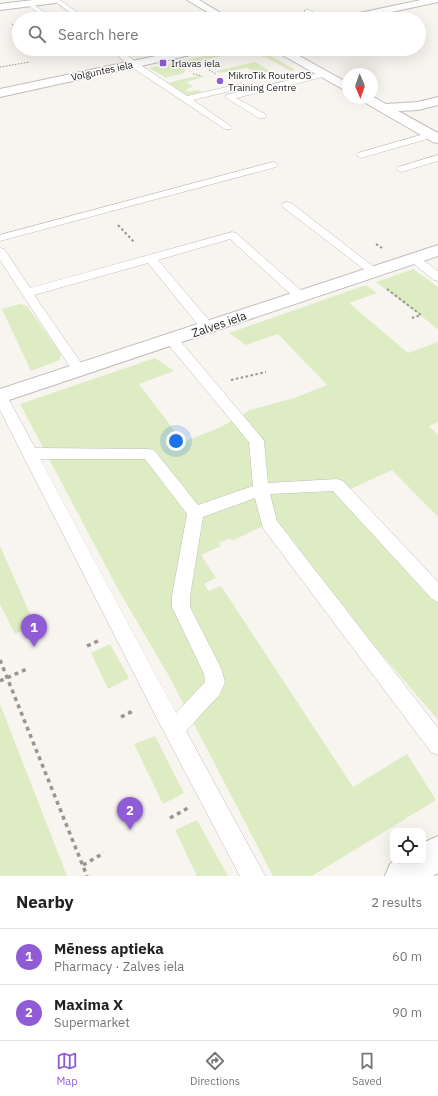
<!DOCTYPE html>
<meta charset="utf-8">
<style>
body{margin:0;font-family:"IBM Plex Sans",sans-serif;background:#f2f2f2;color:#222}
.controls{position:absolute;right:12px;bottom:12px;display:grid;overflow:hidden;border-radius:8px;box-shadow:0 4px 16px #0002}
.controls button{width:36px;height:36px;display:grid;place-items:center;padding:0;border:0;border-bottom:1px solid #e0e0e0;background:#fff;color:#222;font:20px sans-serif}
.compass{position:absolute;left:342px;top:68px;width:36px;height:36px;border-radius:50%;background:#fff;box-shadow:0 4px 16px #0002;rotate:178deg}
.you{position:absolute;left:176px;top:441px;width:14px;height:14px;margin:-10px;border:3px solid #fff;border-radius:50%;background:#1a73e8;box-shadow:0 0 0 6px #1a73e833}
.badge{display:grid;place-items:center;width:26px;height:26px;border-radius:50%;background:#8f5cd5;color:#fff;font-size:13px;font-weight:700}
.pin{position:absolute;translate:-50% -33px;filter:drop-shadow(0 1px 2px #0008)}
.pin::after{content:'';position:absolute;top:21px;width:14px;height:12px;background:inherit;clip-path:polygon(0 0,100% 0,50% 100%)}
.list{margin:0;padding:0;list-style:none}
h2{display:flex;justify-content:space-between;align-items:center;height:52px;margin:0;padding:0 16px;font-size:17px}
h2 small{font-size:13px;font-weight:400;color:#767676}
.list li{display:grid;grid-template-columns:26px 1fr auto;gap:12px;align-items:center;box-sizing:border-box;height:56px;padding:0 16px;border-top:1px solid #e0e0e0}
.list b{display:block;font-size:15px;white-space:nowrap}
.list p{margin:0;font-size:13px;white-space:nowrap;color:#767676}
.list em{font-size:13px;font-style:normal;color:#767676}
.icon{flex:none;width:22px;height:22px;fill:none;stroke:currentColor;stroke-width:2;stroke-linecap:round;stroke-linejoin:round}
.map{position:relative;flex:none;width:438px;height:876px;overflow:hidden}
.search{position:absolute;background:#fff;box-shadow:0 4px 16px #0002;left:12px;right:12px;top:12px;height:44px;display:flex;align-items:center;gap:10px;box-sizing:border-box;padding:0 14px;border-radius:22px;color:#767676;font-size:15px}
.sheet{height:164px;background:#fff}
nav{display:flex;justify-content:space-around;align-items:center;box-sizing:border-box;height:56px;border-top:1px solid #e0e0e0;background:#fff;font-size:11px;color:#767676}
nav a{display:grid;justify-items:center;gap:2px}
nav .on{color:#8f5cd5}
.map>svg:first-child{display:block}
.green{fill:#deecc3}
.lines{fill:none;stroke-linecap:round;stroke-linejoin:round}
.lane-casing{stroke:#c1bdb9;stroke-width:1}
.street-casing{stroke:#c1bdb9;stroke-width:2}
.secondary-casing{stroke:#c1bdb9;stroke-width:2}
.path-far2{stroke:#989592;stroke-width:1;stroke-dasharray:1.5 1.5;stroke-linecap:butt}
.path-far1{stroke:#989592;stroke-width:2;stroke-dasharray:2.5 2.5;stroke-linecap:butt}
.path{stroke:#989592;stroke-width:3.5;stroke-dasharray:4 4;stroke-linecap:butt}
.lane{fill:#fff;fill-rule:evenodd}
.street{fill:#fff;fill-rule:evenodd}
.secondary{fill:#fff;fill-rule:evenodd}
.poi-dot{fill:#8f5cd5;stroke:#fff;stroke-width:1.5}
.labels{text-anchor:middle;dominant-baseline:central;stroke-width:3;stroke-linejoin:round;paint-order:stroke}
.far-poi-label{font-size:10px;fill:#272524;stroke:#fff;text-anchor:start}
.far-street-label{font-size:10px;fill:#272524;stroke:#fff}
.street-label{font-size:12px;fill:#272524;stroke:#fff}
</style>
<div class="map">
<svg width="438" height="876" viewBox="0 0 438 876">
<rect width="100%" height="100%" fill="#f8f4f0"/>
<path class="green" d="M237,49H259L295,70L291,71C283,67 273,60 264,57C244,50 204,57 186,67L184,73L166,78L149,68Z
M255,62L272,72H255L247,68L220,73L216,71Z
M203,76L204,77L186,82L193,86L184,92L198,90L202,92L187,96L168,83L191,77Z
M413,269L438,287V329L376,282Z
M366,285L377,293L349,303L408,353L438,342V422L429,426L438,435V517L392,470L344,492L438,599V720L269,523L232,541L230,538L219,543L221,546L201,555L216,578L204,584L209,591L221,586L353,787L407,754L436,800L312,876H273L169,676L119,591L20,404L155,358L174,371L139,384L183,442L221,427L250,410L294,398L327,385L278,334L246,345L229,333Z
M19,304L27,306L61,354L60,360L31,371L2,309Z
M0,546L35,625L15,634L0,604Z
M110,644L129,678L108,689L91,653Z
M0,704L67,876H0Z
M155,736L184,793L163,804L134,744Z
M197,820L228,876H197L175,830Z"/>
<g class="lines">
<defs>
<path id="lane" d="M53,0H60L86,19H79Z
M28,3H32L53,19H46L28,5Z
M305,10H309L329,19C320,19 313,17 305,12Z
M37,49H63L62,51L44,54Z
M110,49H119L136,62L187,96L240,84H243V88L193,100L232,127L231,129H225L130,66Z
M324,72H327V76L236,98L265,114L266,116L265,118H259L225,97L226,95Z
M431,132L434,133L436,135L434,137L361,158L356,155L358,153Z
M438,155V161L401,172L396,169L398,167Z
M273,162L276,163L278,165L276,167L0,241V235Z
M287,202L291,203L378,270L380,272L378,274H370L283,207L282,205L283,203Z
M232,232L236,233L305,294L307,297L305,300H297L230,239L158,260L213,325L214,328L213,331H203L148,263L34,295L86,370L84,373L79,374L74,373L0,260V248L4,249L30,288Z
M413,255L417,256L438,271V281L434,280L409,260L407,258L409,256Z
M172,336L177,337L261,437L264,441L268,483L337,479L343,481L438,582V602L432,599L333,491L270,494L277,521L438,728V755L431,752L263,528L255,498L203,517L190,596V607L221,668L225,682L220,694L186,731L265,876H240L151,707L0,410V391L5,393L7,396L35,448L149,449L154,450L198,505L253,486L249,442L167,343L165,340L167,337ZM40,459H145L187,514L172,596V607L204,674L205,682L176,713Z"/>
<path id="street" d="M33,0H60L55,3L0,10V4Z
M187,0H199L231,19H219Z
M274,49H287L348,83V92L275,51Z
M372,96L386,104L418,102L438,97V105L418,110L398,111L438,133V143L433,142L362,101L360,98H372Z
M438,245V256L0,403V389Z
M438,836V873L433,876H385L390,864L394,861H423V843Z"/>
<path id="secondary" d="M421,0H438V2L359,19H340L345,16Z
M189,49H209L204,52L0,97V89Z"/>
</defs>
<use href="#lane" class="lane-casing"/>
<use href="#street" class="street-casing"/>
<use href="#secondary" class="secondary-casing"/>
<path class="path-far2" d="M12,24L19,30
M0,67L30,62
M209,70L216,74
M193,74L202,76"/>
<path class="path-far1" d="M118,225L135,243
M376,244L382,248
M387,289L421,315L412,318
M231,380L266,372"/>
<path class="path" d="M87,646L100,640
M0,660L87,876
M0,681L29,668
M121,717L135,710
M170,818L188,808
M83,865L104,853"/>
<use href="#lane" class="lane"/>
<use href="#street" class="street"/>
<use href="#secondary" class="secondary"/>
</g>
<g class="poi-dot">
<rect x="159" y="59" width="8" height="8" rx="2"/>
<circle cx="220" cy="81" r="4"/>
</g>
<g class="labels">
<g class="far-poi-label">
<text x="171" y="63">Irlavas iela</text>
<text x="228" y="75">MikroTik RouterOS<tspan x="228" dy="12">Training Centre</tspan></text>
</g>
<g class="far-street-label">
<text transform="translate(102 71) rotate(-12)">Volguntes iela</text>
</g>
<g class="street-label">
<text transform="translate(219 324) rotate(-19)">Zalves iela</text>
</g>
</g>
</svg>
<div class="controls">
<button><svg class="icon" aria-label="locate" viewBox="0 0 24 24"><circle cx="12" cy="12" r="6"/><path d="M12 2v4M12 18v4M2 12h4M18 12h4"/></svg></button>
</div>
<svg class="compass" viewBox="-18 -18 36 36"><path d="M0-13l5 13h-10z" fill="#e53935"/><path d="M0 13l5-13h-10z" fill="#767676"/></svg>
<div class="you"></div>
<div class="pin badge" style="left:34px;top:647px">1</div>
<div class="pin badge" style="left:130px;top:830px">2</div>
<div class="search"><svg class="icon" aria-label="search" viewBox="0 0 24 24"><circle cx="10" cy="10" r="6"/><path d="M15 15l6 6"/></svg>Search here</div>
</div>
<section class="sheet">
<h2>Nearby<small>2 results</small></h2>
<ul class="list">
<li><span class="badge">1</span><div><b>Mēness aptieka</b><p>Pharmacy · Zalves iela</p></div><em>60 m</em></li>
<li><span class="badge">2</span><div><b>Maxima X</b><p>Supermarket</p></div><em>90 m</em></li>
</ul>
</section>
<nav>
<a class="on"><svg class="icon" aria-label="map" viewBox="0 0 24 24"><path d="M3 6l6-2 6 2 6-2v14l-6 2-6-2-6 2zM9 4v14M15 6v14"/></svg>Map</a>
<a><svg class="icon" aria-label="directions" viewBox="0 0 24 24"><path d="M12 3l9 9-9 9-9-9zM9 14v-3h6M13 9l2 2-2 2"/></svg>Directions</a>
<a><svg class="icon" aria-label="saved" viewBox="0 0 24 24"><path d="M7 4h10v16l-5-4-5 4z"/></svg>Saved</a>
</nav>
